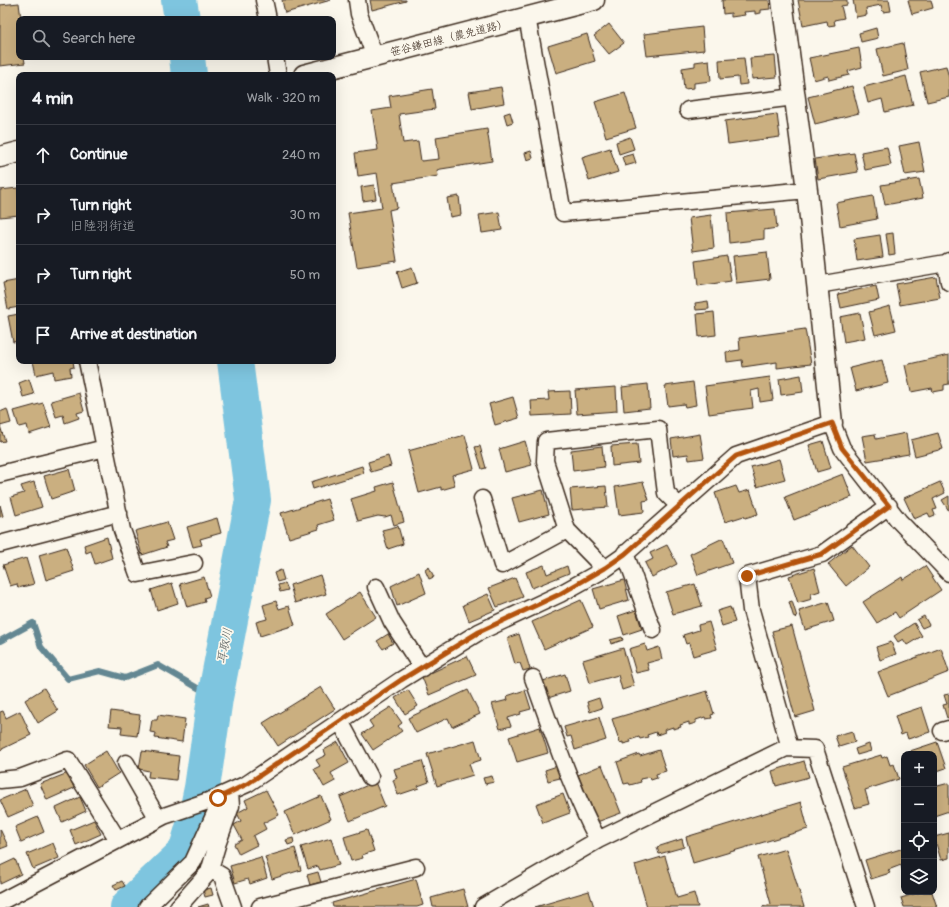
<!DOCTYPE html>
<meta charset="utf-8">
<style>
body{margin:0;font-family:Pangolin,"Klee One",sans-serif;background:#20242c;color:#f1f3f6}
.controls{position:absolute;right:12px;bottom:12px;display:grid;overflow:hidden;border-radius:8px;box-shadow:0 4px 16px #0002}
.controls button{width:36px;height:36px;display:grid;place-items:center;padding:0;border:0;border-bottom:1px solid #363941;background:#171b24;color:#f1f3f6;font:20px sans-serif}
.stop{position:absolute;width:12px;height:12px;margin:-9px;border:3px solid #b45309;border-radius:50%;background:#fff}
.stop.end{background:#b45309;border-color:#fff;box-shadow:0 1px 4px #0008}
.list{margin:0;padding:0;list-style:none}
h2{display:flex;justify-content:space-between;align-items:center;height:52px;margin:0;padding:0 16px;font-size:17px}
h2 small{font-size:13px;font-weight:400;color:#9ea1a6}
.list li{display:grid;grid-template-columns:26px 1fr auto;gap:12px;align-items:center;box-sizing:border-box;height:60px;padding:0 16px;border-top:1px solid #363941}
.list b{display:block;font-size:15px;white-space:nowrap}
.list p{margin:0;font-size:13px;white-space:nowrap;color:#9ea1a6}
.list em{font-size:13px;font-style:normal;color:#9ea1a6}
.icon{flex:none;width:22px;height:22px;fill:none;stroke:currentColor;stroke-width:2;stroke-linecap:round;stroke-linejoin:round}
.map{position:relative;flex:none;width:949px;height:907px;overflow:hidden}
.search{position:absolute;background:#171b24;box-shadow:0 4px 16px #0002;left:16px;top:16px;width:320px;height:44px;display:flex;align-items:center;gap:10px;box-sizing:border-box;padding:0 14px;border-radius:8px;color:#9ea1a6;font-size:15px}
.panel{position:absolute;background:#171b24;box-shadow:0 4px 16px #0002;left:16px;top:72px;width:320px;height:292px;border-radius:8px}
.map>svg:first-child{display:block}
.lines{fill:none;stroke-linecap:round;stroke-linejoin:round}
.stream{stroke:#638792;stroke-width:6}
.river{stroke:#7ec5df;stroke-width:36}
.building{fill:#caaf80;stroke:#3b2a1e}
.minor-casing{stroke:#3b2a1e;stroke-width:19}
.tertiary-casing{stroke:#3b2a1e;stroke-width:23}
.minor{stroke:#fbf7ec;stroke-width:16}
.tertiary{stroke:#fbf7ec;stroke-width:20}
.route{stroke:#b45309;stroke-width:5}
.labels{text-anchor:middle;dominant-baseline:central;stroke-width:3.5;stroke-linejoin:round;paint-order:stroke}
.street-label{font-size:11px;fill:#3b2a1e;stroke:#fbf7ec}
.water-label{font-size:12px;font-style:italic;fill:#4f5858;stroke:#fbf7ec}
</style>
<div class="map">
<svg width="949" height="907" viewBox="0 0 949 907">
<rect width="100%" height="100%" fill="#fbf7ec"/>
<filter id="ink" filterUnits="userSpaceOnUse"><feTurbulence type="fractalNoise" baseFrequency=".025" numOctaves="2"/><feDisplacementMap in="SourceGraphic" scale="8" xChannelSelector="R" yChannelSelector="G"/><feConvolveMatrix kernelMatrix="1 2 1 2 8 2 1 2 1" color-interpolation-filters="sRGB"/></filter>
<g filter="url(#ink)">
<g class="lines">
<path class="stream" d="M0,641L33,623L41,647L68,679L100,671L125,678L158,665L215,698"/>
<path class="river" d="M179,0L182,19
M187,57L189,75
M128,907L186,852L195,822L202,788L215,698L253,500L235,361"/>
</g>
<path class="building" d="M282,0H331L285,13Z
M370,0H406V1L372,10Z
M722,0H769L770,9L761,10V13L755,14V11L744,12L745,15L731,17V13L723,14Z
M798,0H847V5L841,6L844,18L834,20L835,25L828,26L827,21L803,26Z
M853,0H889L891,11L883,12L881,5L866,8L867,15L856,17Z
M908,0H931L933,8L912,14Z
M19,3L21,19H19V57H24L25,63L0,66V5Z
M609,24L624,43L609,54L594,36Z
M702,27L704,50L647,56L644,34Z
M876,28L878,38L861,42L859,33Z
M587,34L595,61L556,73L548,46Z
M903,43L908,70L883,76L877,49Z
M859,48L862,67L848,71L849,75L829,80L828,76L814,80L809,58Z
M775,56L777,77L752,79L750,58Z
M744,58L747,84L739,85L738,77L720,79L719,60Z
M709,60L711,81L694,83V88L684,89L682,68L695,66V62Z
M946,66L949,78V97L927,102L920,72Z
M906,76L913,105L885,112L882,99L868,103L864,87Z
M852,86L859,113L815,124L808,97Z
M501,87L504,103L472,109L469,92Z
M432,89L435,109L399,114L403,143L418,141L421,161L439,159L436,137L487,129L492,161L441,169L437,170L438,176L393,183L397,208L389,210L397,261L357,267L348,213L382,208L377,173L358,176L355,153L378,150L372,111L391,108L389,96Z
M625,93L636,128L606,137L595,102Z
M510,112L513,122L507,124L504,114Z
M777,114L780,137L728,144L725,121Z
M630,137L634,149L619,154L616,142Z
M919,142L925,172L905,175L899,146Z
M887,147L891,165L865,170L861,152Z
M610,148L618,172L589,181L582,157Z
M531,151L533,158L527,160L525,153Z
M854,153L858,172L818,179L815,159Z
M633,154L636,163L625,166L622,157Z
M919,179L923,198L885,205L881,185Z
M374,185L376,199L363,201L361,187Z
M18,188L19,215L0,217V190Z
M459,196L461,215L450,217L447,198Z
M873,196L877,219L840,226L836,203Z
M775,209L777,228L764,230V239L729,243L727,213Z
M499,212L502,230L482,233L479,215Z
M711,215L714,248L693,251L689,218Z
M893,233L895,254L889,255L886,234Z
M880,235L883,257L857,261L854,239Z
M767,252L770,279L736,283L733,256Z
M727,256L731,281L698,286L695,261Z
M412,267L417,283L402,288L397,272Z
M936,277L940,298L900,305L896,284Z
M19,280V307L8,309L3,283Z
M876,286L879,300L841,308L838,294Z
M708,301L709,309L696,310L695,303Z
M890,306L896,330L875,335L869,312Z
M714,312L716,335L699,337L697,314Z
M860,313L865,338L844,342L840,317Z
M19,314V341L13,342L8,316Z
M805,329L811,364L777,368V362L743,367L742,360L727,362L726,352L740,350L739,338Z
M949,355V384L944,385V390L933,392L932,388L911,392L905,365Z
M882,360L888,383L856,391L850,368Z
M33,361H73L74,367L70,368L71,376L54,379L53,371L36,375Z
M801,375L803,392L781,395L779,379Z
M770,377L773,400L760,402L759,389L751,391L753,408L709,414L705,386Z
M29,379L34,394L23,397L19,383Z
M693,382L696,405L685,407L684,404L668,406L665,386Z
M648,384L650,408L624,411L622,387Z
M616,387L617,411L577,414L575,390Z
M570,391L571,414L532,416L531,401L549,400L548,392Z
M79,393L84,411L77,413L79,418L65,423L63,415L56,417L51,401Z
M513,397L519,418L495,425L489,404Z
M43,403L51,427L29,434L27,425L19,427L14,411Z
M7,409L11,423L0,426L5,441L0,442V412Z
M906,433L909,454L867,461L862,436L875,434L876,439Z
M938,433L943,449L915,456L911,440Z
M700,434L704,458L689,460L688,454L673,456L671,439Z
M465,435L474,469L452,475L455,486L441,490V487L419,493L408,451Z
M525,441L532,465L505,472L499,449Z
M823,441L831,468L817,472L809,445Z
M637,444L639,463L612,466L611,446Z
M480,446L486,468L482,469L475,447Z
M602,446L604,467L573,471L571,450Z
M388,456L391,466L371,472L368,462Z
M779,459L785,479L757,487L751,467Z
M362,466L364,473L313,489L311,482Z
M69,469L75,491L51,499L44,476Z
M843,474L852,497L794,520L785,497Z
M34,482L42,507L16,515L11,497L24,493L21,486Z
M393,482L404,522L394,525L391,515L385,517L378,516L358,521L351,499L377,491L376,487Z
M643,482L649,500L643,501L644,512L619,515L615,487Z
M940,482L945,493L933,499L937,509L933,510L935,515L930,517L928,513L914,519L904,498Z
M606,486L608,507L572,510L570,489Z
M736,486L739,493L750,490L758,514L745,518L744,516L725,522L715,493Z
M543,490L549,514L519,522L512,498Z
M949,496V511L942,500Z
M327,499L334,520L318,525L319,529L289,538L281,513Z
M0,505L3,516L0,517Z
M217,518L221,533L200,539L202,545L193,547L187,527Z
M167,522L173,540L165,542L167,547L142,555L135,531Z
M398,526L403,544L388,549L382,530Z
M107,537L112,558L95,564L91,551L86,553L84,545Z
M723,538L732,563L698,575L690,554Z
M667,545L677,564L652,577L645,563L653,559L650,553Z
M852,545L869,567L846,586L828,564Z
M66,547L74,571L46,580L39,555Z
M26,558L34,584L18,588L17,584L10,586L3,565Z
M544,565L547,574L567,566L569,573L532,588L526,572Z
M925,566L941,590L899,618L895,612L877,623L863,602L902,577L903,580Z
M429,567L434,577L429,579L425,570Z
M814,568L820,591L811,594L812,599L798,603L789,576Z
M281,570L284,580L277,582L274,573Z
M419,572L426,593L397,606L391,586Z
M320,575L326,594L295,603L290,585Z
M204,577L210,596L204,598L205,602L187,607L180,584Z
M515,578L523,597L497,607L489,588Z
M624,580L629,600L599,609L593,589Z
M172,583L178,603L157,610L151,590Z
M285,583L288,590L280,592L278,585Z
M695,584L702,606L673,614L666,592Z
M360,592L376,617L342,639L326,614Z
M488,594L495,610L469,621L463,605Z
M581,600L593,627L544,649L532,622Z
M276,601L279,609L289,606L295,625L260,636L256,622L267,619L263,605Z
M792,601L797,617L794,618L789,602Z
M828,602L834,621L805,630L799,611Z
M730,607L735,622L722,626L717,611Z
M636,610L642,629L624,635L618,616Z
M924,616L929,625L922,628L917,620Z
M709,622L717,649L693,656L689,643L686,644L683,635L699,630L698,625Z
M914,623L922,636L907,645L903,639L898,642L894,636Z
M792,626L815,711L795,717L772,631Z
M388,634L393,643L383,649L377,641Z
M519,634L530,669L523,671L520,663L515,664L507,638Z
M622,637L623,640L611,644L610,640Z
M891,642L896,654L880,660L876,647Z
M645,644L647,651L659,647L662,659L647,663L649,670L636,673L629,649Z
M623,648L634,686L622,690L618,675L590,683L583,660Z
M941,648L949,672L888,696L878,672Z
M467,656L476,675L429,695L422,677Z
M565,674L570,691L548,698L543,681Z
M321,687L335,709L278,746L263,723Z
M44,688L58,711L38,723L25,700Z
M408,690L418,706L405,714L395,698Z
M468,690L480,714L452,727L448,718L416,733L408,718Z
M525,690L531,709L520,712L521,714L508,718L511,726L500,729L492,704L508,700L507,696Z
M707,691L714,714L711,715L712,718L706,719L705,717L696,720V723L689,725V722L680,725L681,727L673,729V727L664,730L665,732L657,735L656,732L647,735L648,737L640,739L639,737L630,740L631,742L623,744V742L620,743L612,719Z
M949,694V717L947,718L943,705L947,704L944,695Z
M599,698L602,708L590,712L587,702Z
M391,707L402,723L398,726L402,731L373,750L362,734L373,727L369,721Z
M922,707L930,732L908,739L906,733L901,735L895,716Z
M3,711L6,718L20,711L31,735L0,750V712Z
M111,711L140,715L137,736L121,734L122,727L109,726Z
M158,715L185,719L182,742L155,738L156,733L150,732L152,720H157Z
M599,717L606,740L575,750L571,736L567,737L564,727Z
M540,727L548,753L517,762L509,737Z
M852,731L855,742L839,747L835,736Z
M475,740L481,760L469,764L473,775L437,786L427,754Z
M338,742L349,763L331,773L335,781L324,787L314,769L320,766L316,760L326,755L324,750Z
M937,742L946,768L934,772V754H911L910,751Z
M869,744L871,751L857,755L855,749Z
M659,750L666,771L656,774L657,778L651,780L650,777L640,779L641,782L630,785L629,783L624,784L617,762L639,754L640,756Z
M106,751L119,773L97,787L84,765Z
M142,751L179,756L176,780L148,777L149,771L139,769Z
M881,755L882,758L887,756L890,765L894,764L899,779L865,790L869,804L855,808L842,767Z
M422,761L429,782L418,786L419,788L398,795L393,780L397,778L394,769Z
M804,761L809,777L776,786L772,771Z
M602,765L621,813L597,822L578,775Z
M557,766L560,778L548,781L545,770Z
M68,773L74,788L47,800L40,784Z
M492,776L494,782L485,784L483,778Z
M375,782L385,806L350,821L340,797Z
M949,783V811L934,816V787Z
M26,789L33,806L8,817L0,800Z
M266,790L279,815L263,823L266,829L253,836L257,845L239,854L234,844L242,840L234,825L241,821L237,813L248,807L245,800Z
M563,794L570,813L543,823L536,804Z
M321,796L331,819L295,835L285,812Z
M80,797L86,811L62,822L56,808Z
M801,802L808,829L693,863L686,837Z
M38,817L44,832L21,842L15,827Z
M94,820L101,834L76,845L70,830Z
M0,829L8,846L0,849Z
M367,830L374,851L362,855L363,858L351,861L344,837Z
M949,833V858L941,860L934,837Z
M293,838L294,843L288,845L286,840Z
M331,838L339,865L320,870L318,866L308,869L301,847Z
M682,839L684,847L659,854L657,847Z
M53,843L59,858L33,869L27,854Z
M295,848L301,870L272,879L265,857Z
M904,848V872L903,873L901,865L888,870L890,873L871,879L865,860Z
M786,849L804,907H762L771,904L758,857Z
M665,856L677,898L694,893L698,907H647L635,865Z
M261,857L267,878L250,884L248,879L235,883L230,866Z
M15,859L21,874L0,884V866Z
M318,872L321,882L310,885L307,875Z
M416,879L423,905L417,907H333L332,903Z
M122,881L125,886L116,890L113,885Z
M211,888L213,895L205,897L203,890Z
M463,889L468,907H433L431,898Z
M589,891L594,907H535Z
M921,892H932L937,907H904L901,898Z
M208,904L209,907H198Z"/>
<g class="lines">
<defs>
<path id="minor" d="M264,0L268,19
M357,0L359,14L375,57
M527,17L563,213L807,190
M275,57L278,75
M688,110L795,97
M946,263L949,282
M818,285L946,263L949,261
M87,361L122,530L138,574L194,563
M0,474L105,448
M482,499L502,565L567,530
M0,544L119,513
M625,553L653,630
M605,569L567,530L545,461L546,441L658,429L666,493L679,506
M376,587L392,622L422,668
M533,678C553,733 571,789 598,840
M340,721L370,777
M942,731L949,729
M790,748L751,610L747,576L822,554L889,506
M126,763L158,819
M0,780L20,778L68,760L118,840
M210,869L222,876L233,907
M0,902L164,816L211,800L247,784L401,680L479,632L560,594L605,569L622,557L736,456L832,423L842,448L899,521L949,573
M147,907L193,862L217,809L218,798
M178,907L209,872L218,842L231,806L230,792
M260,907L416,867
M483,907L598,840L786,748L815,749L866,907"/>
<path id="tertiary" d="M782,0L807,190L832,423
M304,75L594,0
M0,157L19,152"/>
</defs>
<use href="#minor" class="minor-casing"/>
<use href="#tertiary" class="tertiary-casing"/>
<use href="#minor" class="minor"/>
<use href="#tertiary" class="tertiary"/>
</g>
</g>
<g class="lines" filter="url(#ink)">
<path class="route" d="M218,798L247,784L401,680L479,632L560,594L605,568L625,554L736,456L832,423L842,448L889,506L822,554L747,576"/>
</g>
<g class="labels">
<g class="street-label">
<text transform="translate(449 38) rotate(-14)">笹谷鎌田線（農免道路）</text>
</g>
<g class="water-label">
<text transform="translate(225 646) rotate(-79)">耳取川</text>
</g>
</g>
</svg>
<div class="controls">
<button>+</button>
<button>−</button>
<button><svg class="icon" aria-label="locate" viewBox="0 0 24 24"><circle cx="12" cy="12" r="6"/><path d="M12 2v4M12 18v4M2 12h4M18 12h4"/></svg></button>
<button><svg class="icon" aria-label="layers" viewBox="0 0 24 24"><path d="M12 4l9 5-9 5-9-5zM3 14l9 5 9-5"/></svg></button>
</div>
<div class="stop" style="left:218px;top:798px"></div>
<div class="stop end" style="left:747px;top:576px"></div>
<div class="search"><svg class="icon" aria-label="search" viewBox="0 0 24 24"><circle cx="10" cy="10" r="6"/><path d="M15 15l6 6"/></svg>Search here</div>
<section class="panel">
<h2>4 min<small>Walk · 320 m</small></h2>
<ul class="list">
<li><svg class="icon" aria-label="ahead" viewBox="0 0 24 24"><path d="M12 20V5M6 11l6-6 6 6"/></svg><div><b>Continue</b></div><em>240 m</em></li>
<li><svg class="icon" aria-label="right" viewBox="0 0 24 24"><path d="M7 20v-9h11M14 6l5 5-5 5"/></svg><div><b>Turn right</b><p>旧陸羽街道</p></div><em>30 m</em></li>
<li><svg class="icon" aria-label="right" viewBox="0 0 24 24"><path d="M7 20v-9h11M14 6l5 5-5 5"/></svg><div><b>Turn right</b></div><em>50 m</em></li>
<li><svg class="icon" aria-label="arrive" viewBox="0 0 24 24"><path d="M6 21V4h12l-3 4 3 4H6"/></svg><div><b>Arrive at destination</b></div></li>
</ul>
</section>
</div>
